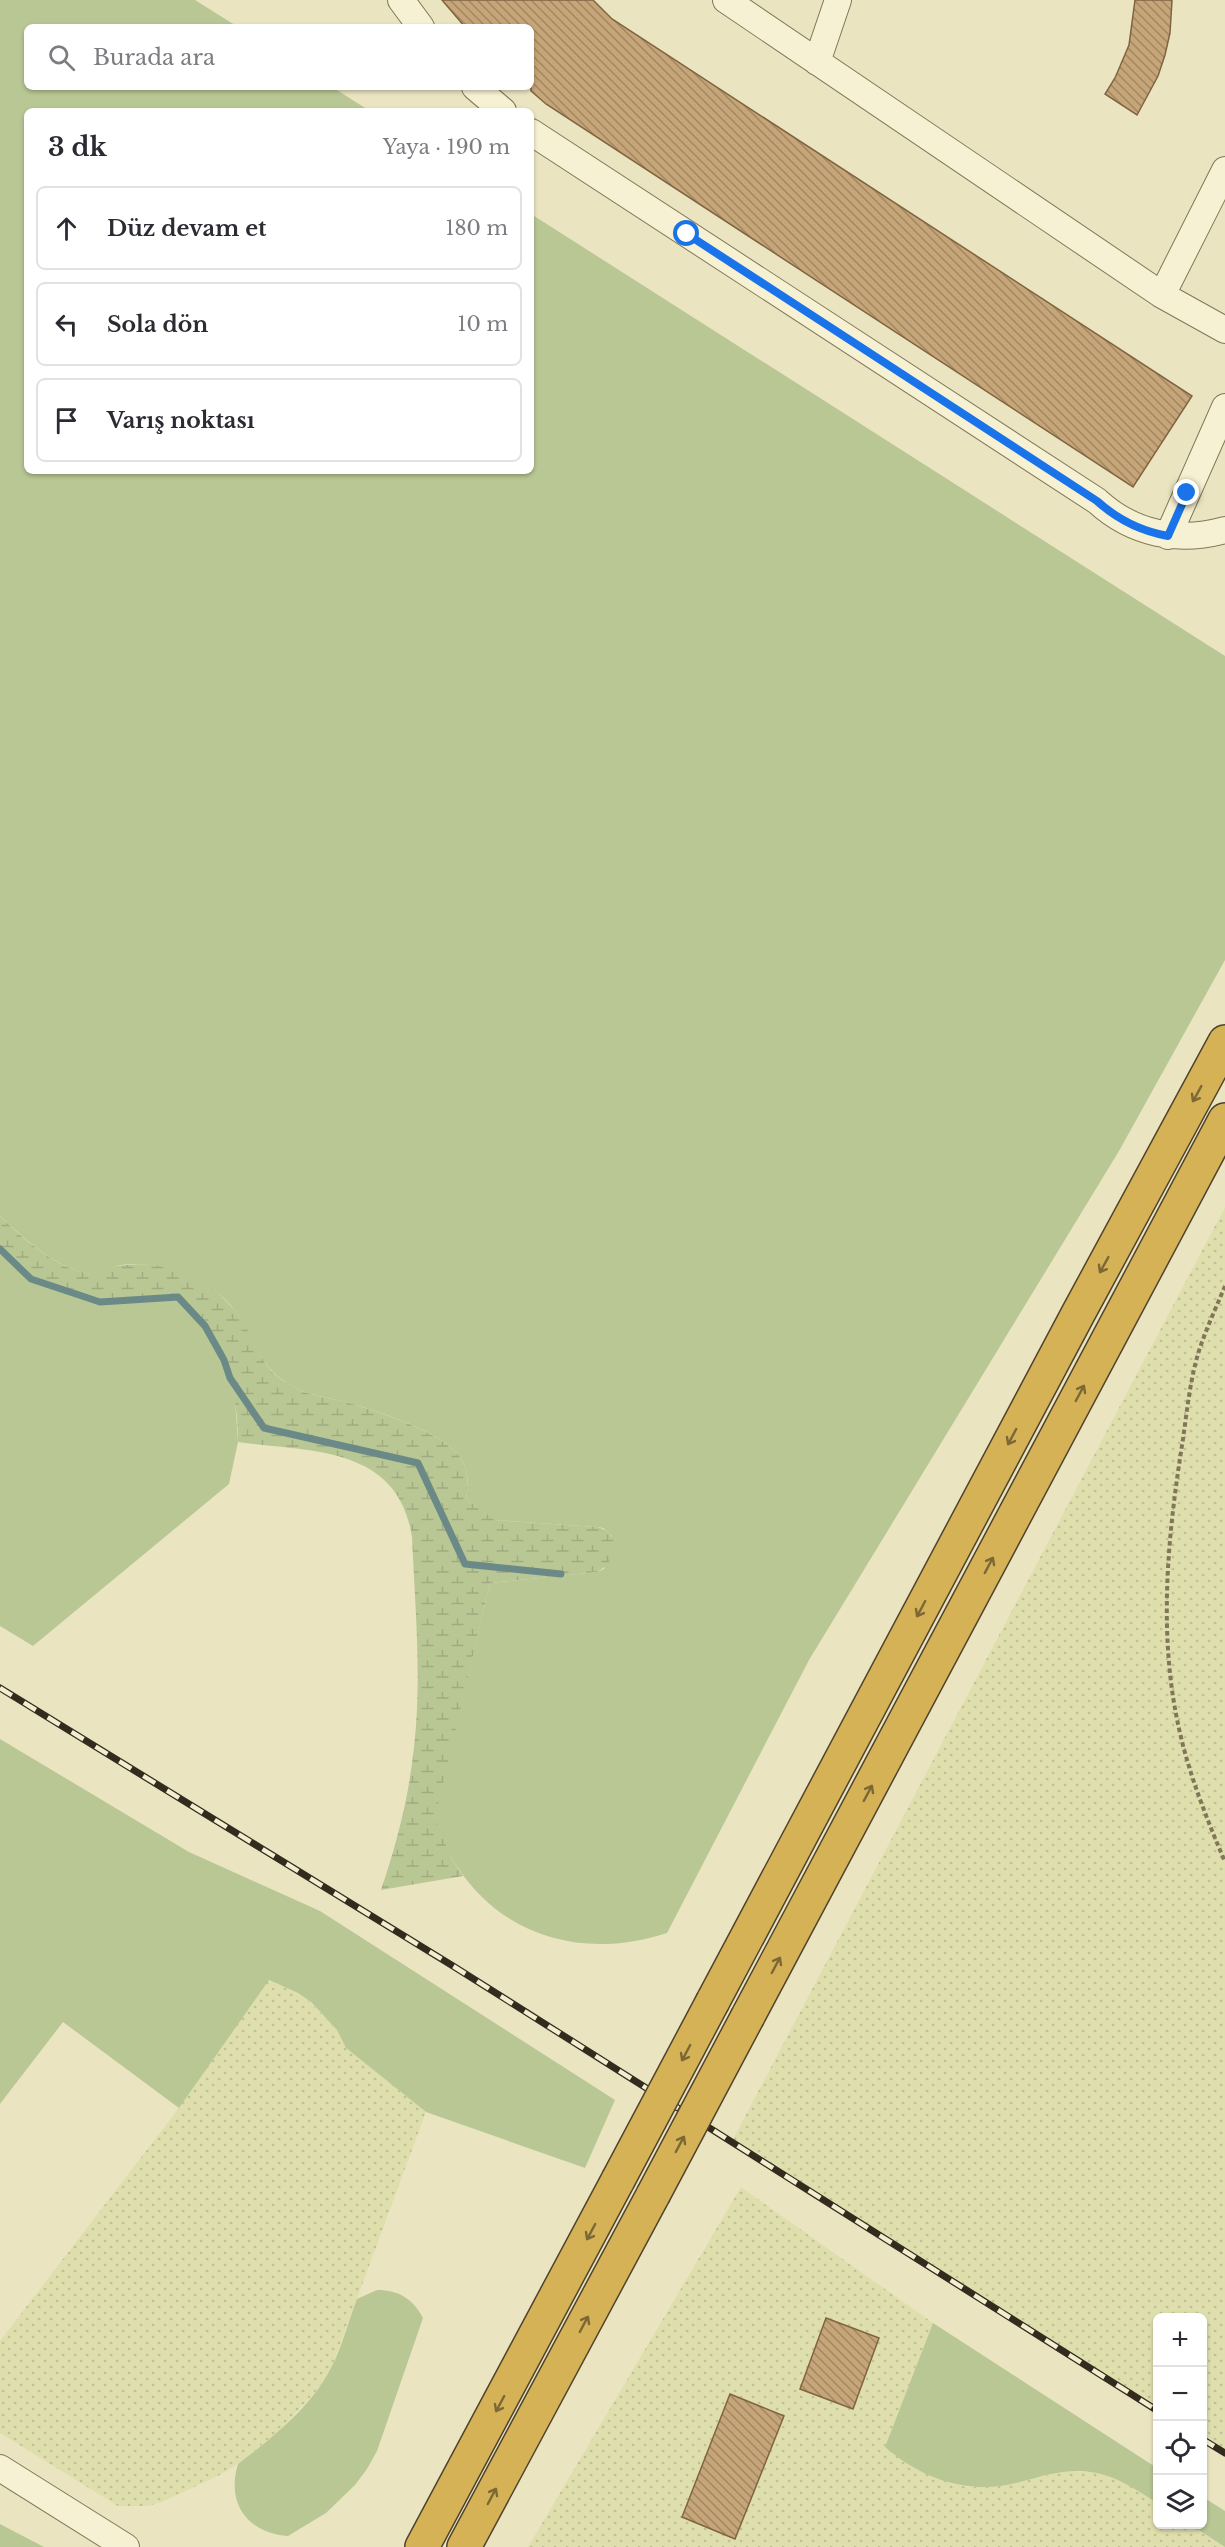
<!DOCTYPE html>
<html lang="tr">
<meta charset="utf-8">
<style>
body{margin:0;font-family:"Libre Baskerville",serif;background:#f7f7f7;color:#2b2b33}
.controls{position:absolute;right:18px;bottom:18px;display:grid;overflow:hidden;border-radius:9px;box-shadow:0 2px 4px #0004}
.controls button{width:54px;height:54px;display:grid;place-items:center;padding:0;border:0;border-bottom:2px solid #e1e1e2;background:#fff;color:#2b2b33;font:30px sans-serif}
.stop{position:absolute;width:18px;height:18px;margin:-14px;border:4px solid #1a73e8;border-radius:50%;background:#fff}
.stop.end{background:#1a73e8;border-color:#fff;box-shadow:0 2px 6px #0008}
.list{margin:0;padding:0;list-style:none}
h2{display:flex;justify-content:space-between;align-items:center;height:78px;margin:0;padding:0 24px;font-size:26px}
h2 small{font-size:20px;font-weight:400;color:#7c7c81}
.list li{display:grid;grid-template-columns:39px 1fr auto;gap:18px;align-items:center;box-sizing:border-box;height:84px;margin:0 12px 12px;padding:0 12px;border:2px solid #e1e1e2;border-radius:9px}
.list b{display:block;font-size:22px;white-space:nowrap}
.list em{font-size:20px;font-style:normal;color:#7c7c81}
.icon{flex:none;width:33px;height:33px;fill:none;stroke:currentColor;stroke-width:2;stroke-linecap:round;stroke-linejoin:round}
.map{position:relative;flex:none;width:1225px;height:2547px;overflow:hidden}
.search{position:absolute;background:#fff;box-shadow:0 2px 4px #0004;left:24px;top:24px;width:510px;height:66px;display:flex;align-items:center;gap:15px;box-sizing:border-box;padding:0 21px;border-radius:9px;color:#7c7c81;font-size:22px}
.panel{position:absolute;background:#fff;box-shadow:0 2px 4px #0004;left:24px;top:108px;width:510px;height:366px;border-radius:9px}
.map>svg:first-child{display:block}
.farmland{fill:url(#farmland-dots)}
.green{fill:#b9c795}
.wetland{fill:url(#wetland-marsh)}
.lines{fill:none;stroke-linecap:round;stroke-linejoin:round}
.stream{stroke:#6b8a87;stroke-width:7}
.building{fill:url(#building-back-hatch);stroke:#806441;stroke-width:1.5}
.minor-casing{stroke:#827659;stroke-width:28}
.highway-casing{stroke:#50432e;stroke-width:36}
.path{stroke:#827659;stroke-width:4;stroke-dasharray:4.5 3;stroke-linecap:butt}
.minor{stroke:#f6f1d3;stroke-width:26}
.highway{stroke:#d5b255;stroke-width:33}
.rail-casing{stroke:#332b1d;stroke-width:7}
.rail{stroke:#f2eecf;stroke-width:4.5;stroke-dasharray:14;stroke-linecap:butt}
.highway-bridge-casing{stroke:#50432e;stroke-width:36;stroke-linecap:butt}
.highway-bridge{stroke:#d5b255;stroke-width:33}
.oneway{stroke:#7c6836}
.route{stroke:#1a73e8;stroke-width:8}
</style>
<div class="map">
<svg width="1225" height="2547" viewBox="0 0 1225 2547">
<defs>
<pattern id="farmland-dots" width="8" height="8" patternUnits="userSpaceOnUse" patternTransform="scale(1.5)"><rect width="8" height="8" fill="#dfdfae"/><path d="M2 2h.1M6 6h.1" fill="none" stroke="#c0c095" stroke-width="1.8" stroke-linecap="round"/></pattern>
<pattern id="wetland-marsh" width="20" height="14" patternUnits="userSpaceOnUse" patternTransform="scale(1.5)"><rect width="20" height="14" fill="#b9c795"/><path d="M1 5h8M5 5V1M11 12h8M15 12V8" fill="none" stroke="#a0ab80"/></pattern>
<pattern id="building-back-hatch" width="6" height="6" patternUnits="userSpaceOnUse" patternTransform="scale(1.5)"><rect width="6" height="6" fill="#c6a578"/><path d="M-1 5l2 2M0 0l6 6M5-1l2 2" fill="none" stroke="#a18762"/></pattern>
</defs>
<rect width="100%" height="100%" fill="#eae5c0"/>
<path class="farmland" d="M1225,1207V2451L1203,2437L1202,2318H1158L1157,2409L732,2141Z
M268,1980L298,1993L310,2002L337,2030L346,2048L426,2112L331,2369L316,2391L280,2430L238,2464L218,2476L162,2502L148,2506H118L0,2433V2341L179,2108Z
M741,2187L933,2323L885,2447L950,2483L968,2487L1003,2486L1065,2471L1095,2472L1110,2476L1124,2482L1157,2503L1158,2524L1191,2525L1225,2547H528Z"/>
<path class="green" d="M0,0H195L238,27H27V87H332L370,111H27V471H531V214L1225,656V960L1119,1151L809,1660L667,1933C588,1959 506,1940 458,1868C449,1855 436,1834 435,1818C434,1806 445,1774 448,1760C462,1701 476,1642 490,1583L597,1572L604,1569L612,1536L603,1528L597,1527L494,1520L466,1499C469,1484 469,1469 459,1456C443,1432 375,1410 346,1402C330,1398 313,1396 298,1389C246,1366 254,1313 211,1289C184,1274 152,1260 121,1265C111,1267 95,1275 86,1273C55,1267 22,1237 0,1216Z
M0,1249L31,1279L100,1302L178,1297L205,1326L224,1360L230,1378L235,1399L238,1442L229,1484L33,1646L0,1626Z
M0,1739L189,1852L320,1911L615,2100L585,2168L426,2112L346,2048L337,2030L311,2002L298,1993L269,1980L179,2108L63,2022L0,2104Z
M377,2290C399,2290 413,2299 423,2318L377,2451L367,2469L355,2485L326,2513L288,2536C247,2533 226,2503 238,2464C272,2438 311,2407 331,2368C342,2347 348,2322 357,2299Z
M933,2323L1157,2468V2503C1138,2491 1120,2478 1097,2473C1069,2467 1046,2475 1020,2482C971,2496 923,2480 885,2447Z
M1203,2497L1225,2511V2547L1191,2525L1202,2524Z
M0,2524L44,2547H0Z"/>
<path class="wetland" d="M0,1216C21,1237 55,1267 86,1273C93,1275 104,1268 112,1267C140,1261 170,1265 196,1279C218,1290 238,1310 249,1333C262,1360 269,1376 298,1389C312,1396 330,1398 346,1402C374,1410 443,1432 459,1456C469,1469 469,1484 466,1499L495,1520L597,1527C623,1533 617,1563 597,1572L490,1583L435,1818L451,1858L463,1876L381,1890C397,1843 409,1796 414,1747C422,1678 415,1607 412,1537C398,1445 310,1452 238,1442C238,1382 221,1340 178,1297L100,1302L31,1279L0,1249Z"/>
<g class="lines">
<path class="stream" d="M0,1249L31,1279L100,1302L178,1297L205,1326L224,1360L230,1378L264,1428L418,1463L465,1564L561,1574"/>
</g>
<path class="building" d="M442,0H593L612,19L1192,396L1133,487L546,104L531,91V27H465Z
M1135,0H1172L1170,33L1165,55L1158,76L1137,115L1105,94L1115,78L1129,45Z
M826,2318L879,2338L853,2409L800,2389Z
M730,2394L784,2416L735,2539L682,2517Z"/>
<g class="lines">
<defs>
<path id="minor" d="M401,0L421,27
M726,0L1162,295L1225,330
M817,62L838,0
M475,87L503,111
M531,132L1097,501C1133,534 1178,543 1225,530
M1162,295L1225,170
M1168,536L1225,407
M0,2468L126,2547"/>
<path id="highway" d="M713,2001L1079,1312L1225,1042
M748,2016L1225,1120
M422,2547L618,2180
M464,2547L653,2195"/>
</defs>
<use href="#minor" class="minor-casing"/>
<use href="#highway" class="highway-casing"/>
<path class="path" d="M1225,1286C1216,1308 1205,1331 1198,1354C1190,1381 1187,1411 1183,1439C1168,1533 1158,1630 1178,1724C1188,1772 1206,1817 1225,1862"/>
<use href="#minor" class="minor"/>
<use href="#highway" class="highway"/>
<defs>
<path id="rail" d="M0,1688L453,1966L1158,2411
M1202,2439L1225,2453"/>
</defs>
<use href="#rail" class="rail-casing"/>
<use href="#rail" class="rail"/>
<defs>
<path id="highway-bridge" d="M618,2180L713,2001
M653,2195L748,2016"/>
</defs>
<use href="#highway-bridge" class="highway-bridge-casing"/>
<use href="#highway-bridge" class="highway-bridge"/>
</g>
<defs><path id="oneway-shaft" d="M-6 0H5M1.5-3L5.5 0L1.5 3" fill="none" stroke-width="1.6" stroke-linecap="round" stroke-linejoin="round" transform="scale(1.5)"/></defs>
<g class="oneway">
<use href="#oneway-shaft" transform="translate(1197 1094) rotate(119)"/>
<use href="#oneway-shaft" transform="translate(1104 1265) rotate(119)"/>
<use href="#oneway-shaft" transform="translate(1080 1393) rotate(-62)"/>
<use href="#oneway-shaft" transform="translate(1012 1437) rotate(118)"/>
<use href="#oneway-shaft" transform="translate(989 1565) rotate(-62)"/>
<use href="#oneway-shaft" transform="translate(921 1609) rotate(118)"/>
<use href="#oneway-shaft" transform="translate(868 1793) rotate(-62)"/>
<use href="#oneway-shaft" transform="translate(776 1965) rotate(-62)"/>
<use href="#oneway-shaft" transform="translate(686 2053) rotate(118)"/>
<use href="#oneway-shaft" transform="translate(680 2144) rotate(-62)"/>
<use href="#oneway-shaft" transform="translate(591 2232) rotate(118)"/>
<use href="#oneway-shaft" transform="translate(584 2324) rotate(-62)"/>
<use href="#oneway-shaft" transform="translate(500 2404) rotate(118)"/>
<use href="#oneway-shaft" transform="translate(492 2496) rotate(-62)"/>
</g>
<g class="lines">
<path class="route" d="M687,234L1097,501C1118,520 1140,531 1168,536L1187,493"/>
</g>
</svg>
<div class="controls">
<button>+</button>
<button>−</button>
<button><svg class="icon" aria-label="locate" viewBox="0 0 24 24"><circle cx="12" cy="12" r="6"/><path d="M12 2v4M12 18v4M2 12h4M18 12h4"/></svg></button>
<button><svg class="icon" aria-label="layers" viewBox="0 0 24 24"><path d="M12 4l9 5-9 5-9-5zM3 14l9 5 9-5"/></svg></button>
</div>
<div class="stop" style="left:687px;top:234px"></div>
<div class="stop end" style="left:1187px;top:493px"></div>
<div class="search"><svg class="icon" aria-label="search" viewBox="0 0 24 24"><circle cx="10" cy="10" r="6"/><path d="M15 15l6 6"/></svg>Burada ara</div>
<section class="panel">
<h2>3 dk<small>Yaya · 190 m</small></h2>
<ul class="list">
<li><svg class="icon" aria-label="ahead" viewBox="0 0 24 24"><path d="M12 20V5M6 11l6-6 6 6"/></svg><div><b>Düz devam et</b></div><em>180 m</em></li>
<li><svg class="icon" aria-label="left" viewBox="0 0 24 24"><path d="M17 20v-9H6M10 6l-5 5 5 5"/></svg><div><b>Sola dön</b></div><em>10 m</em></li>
<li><svg class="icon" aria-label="arrive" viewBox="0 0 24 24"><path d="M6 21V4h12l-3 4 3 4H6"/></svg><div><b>Varış noktası</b></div></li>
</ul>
</section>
</div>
